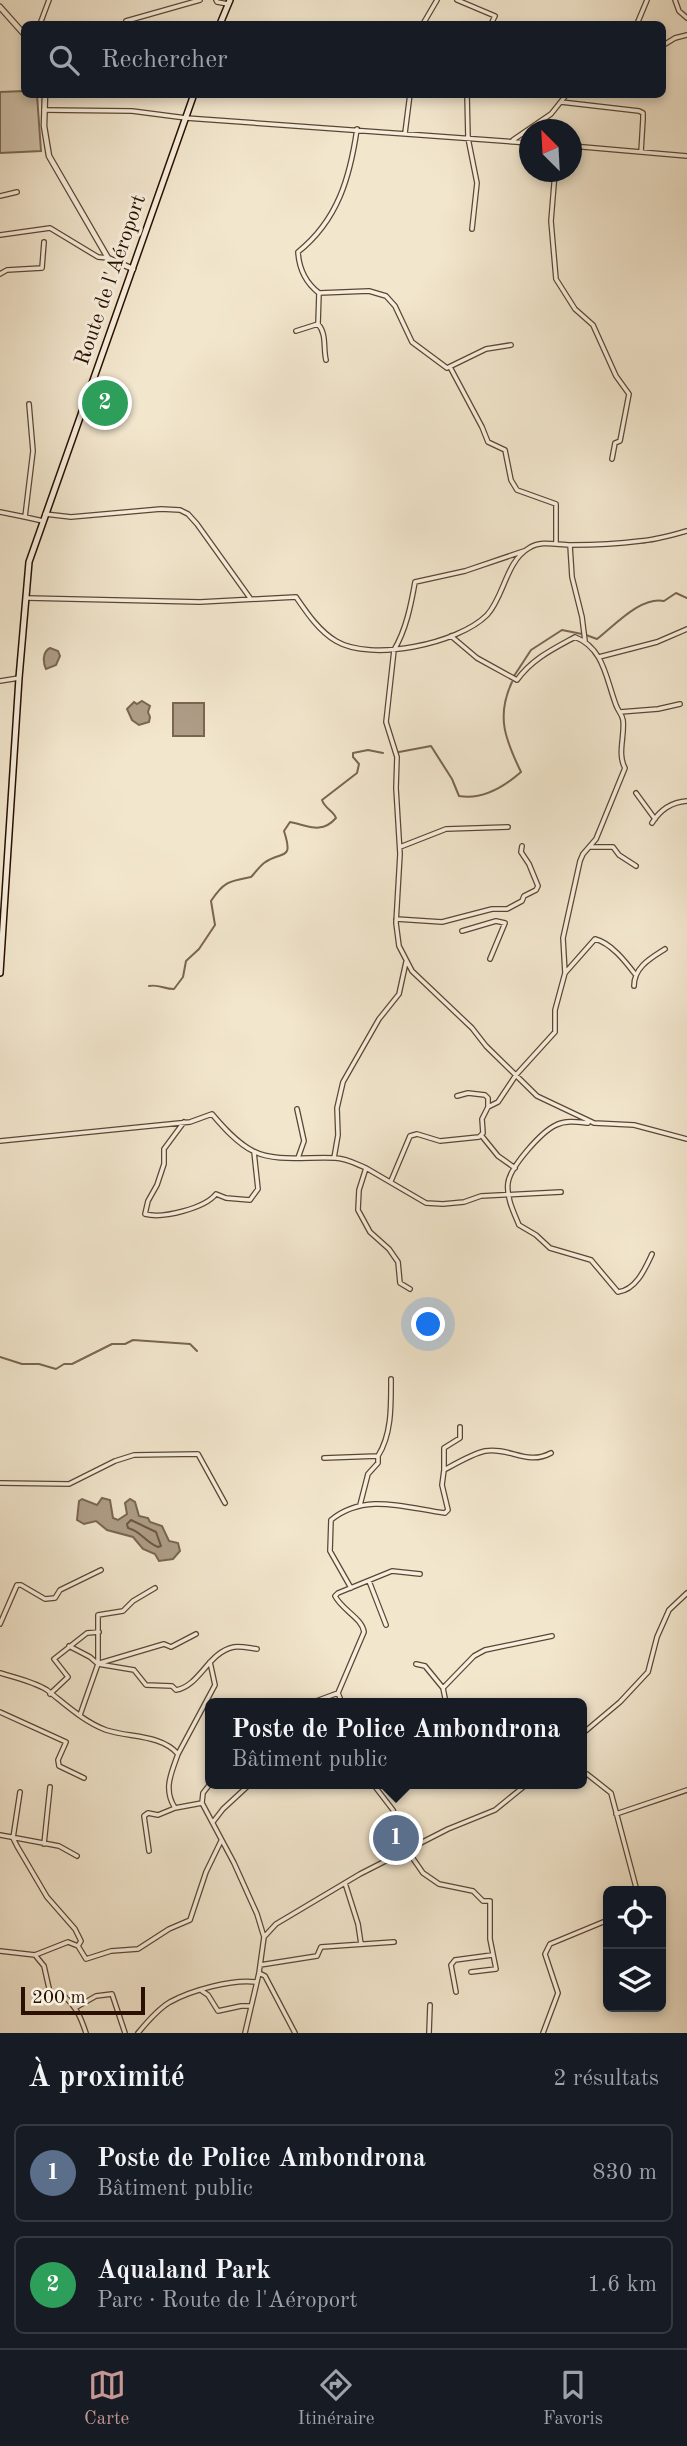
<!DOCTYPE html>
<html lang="fr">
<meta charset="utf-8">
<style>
body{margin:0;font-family:"Old Standard TT",serif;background:#242831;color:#f1f3f6}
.controls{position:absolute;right:21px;bottom:21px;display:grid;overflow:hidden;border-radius:10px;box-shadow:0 4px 10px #0003}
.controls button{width:63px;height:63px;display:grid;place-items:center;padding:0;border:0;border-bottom:2px solid #363941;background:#171b24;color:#f1f3f6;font:35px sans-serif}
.compass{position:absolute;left:519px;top:119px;width:63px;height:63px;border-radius:50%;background:#171b24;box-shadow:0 4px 10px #0003;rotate:336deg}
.scale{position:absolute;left:21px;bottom:18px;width:124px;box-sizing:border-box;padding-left:7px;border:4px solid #291000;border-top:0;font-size:19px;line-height:24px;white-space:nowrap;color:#291000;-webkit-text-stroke:5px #f7efde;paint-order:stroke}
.you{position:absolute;left:429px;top:1325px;width:24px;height:24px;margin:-18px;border:5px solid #fff;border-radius:50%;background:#1a73e8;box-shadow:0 0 0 10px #1a73e833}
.badge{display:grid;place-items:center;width:46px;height:46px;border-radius:50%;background:#c59692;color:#fff;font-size:23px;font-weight:700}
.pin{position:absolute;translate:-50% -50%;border:4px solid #fff;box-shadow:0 2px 7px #0006}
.popup{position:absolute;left:205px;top:1698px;width:382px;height:91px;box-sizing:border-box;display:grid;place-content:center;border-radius:10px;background:#171b24;filter:drop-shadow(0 2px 5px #0005);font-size:23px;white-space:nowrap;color:#9ea1a6}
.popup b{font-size:26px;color:#f1f3f6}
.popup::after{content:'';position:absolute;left:50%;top:100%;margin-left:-14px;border:14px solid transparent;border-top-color:#171b24}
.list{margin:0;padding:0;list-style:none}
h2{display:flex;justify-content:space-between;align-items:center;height:91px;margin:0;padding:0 28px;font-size:30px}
h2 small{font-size:23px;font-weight:400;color:#9ea1a6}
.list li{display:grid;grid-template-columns:46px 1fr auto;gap:21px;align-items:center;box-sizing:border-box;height:98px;margin:0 14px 14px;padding:0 14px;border:2px solid #363941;border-radius:10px}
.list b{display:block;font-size:26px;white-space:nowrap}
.list p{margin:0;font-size:23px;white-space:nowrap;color:#9ea1a6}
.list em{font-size:23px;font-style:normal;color:#9ea1a6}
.icon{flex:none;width:38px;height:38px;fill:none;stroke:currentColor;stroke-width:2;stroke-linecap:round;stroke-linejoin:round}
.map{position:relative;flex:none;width:687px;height:2033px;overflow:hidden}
.search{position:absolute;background:#171b24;box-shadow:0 4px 10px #0003;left:21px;right:21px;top:21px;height:77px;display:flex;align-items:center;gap:18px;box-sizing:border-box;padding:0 24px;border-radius:10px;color:#9ea1a6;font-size:26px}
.sheet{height:315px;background:#171b24}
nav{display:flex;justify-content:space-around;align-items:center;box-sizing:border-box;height:98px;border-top:2px solid #363941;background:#171b24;font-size:19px;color:#9ea1a6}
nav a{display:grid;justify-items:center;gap:4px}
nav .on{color:#c59692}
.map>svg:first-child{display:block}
.green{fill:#d0c2aa;stroke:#7c6955;stroke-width:2}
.water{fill:#ae9d87;stroke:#796551;stroke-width:2}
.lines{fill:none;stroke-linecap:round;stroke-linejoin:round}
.shore{stroke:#6c5644;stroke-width:2}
.stream{stroke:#796551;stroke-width:2}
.minor-casing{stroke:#5b4633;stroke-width:6}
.tertiary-casing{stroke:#5b4633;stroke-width:7}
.secondary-casing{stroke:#291000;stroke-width:8}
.minor{stroke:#f7efde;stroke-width:3.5}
.tertiary{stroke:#f7efde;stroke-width:4.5}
.secondary{stroke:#f7efde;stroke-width:5}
.labels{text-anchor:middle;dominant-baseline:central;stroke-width:6;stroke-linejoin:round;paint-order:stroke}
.street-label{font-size:21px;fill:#291000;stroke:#f7efde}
</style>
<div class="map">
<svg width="687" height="2033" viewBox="0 0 687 2033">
<rect width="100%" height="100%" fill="#f2e6cd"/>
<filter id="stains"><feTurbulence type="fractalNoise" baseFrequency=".00286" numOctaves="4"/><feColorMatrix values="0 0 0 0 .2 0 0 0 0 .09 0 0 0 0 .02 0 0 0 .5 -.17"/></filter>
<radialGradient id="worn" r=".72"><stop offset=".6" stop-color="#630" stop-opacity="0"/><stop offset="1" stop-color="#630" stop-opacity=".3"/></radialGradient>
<path class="green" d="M24,91V94L37,95L41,151L0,153V92Z"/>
<path class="water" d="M50,648L58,651L60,656L56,665L46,669C43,663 42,652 50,648Z
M142,701L150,706L148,712L150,717L149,722L139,725L132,720L127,709L134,702L137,704Z
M173,703H204V736H173Z
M102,1498L110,1500L113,1518L118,1520L127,1514L125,1503L130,1499L135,1502L139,1516L148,1518L150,1522L162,1526L169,1541L178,1543L180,1551L173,1559L159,1561L155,1554L143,1549L133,1537L107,1530L96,1521L84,1524L77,1520L79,1501L82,1499L97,1505Z"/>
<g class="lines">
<path class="shore" d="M131,1520L156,1532L161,1546L158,1547C145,1542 141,1531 128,1528L127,1524Z"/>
<path class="stream" d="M586,635L597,639C615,625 641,596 664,601L676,593L687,598
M514,676L531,650L562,630L582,634
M399,752L431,746L452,779L459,796C482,800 504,787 521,772C505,739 496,716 512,682
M149,986C159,984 164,989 174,989L183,977L186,961L199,949L215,925L211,901C224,881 230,881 251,877C255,873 259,867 264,863C282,850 294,862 284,831L290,822C307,825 321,835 336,818C333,810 325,809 322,800L357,773L359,764L353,757V753L368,750L383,753
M0,1357L22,1364H39L56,1369L64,1364H72L112,1344H125L133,1340L190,1344L197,1351"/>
<defs>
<path id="minor" d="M216,0L217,2L228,4
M457,0L495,16L491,24
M675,0L679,11L687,18
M126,21L200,0
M40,24L49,0
M423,24L437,0
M637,24L647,0
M662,46L675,38L687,35
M467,94L468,138L477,183L472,229
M561,102L639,111L643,113V119L641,152
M44,110L132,111L186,118L530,143
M357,129C350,177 338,220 298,252C299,268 306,283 319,293L369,291L386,296L395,306L412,342L447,368L486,349L511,345
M405,133L410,94
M513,140L551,114L567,94
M572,146L687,156
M555,172L551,221L556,279L575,309L593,325L616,376L629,394L620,441L615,443L612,459
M0,196L17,192
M0,235L50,228L98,257L108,258
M0,274L7,270L42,268L44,242
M318,324C327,334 323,348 326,360
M296,331L318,324L319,293
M450,367L482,427L488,442L505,450L511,480L517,490L556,504V543
M29,404L33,451L25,517L43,521
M0,512L25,517
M45,514L71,517L161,509L180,510L188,514L197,524L250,598
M570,545L572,577L582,617L585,641
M524,551L465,571L415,582C411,605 406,630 394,650L386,722L397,757L396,788L400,854L396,923L399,946L412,971L472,1028L486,1046L537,1096L594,1123L634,1125L687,1139
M27,598L200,602L296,597C307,613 319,631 336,641C371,662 458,644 487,615C504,597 506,561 529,548C541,540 557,545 571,545C593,545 617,544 640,541C656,540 672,535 687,531
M599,657L657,642L687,629
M0,681L19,678
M620,712L658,709L680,704
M636,793L655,819
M652,823C660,810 672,802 687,801
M400,847L446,829L508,827
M590,847H613L619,855L636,866
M396,919L442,922L492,909H507L522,901L524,896L536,890L538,886L529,864L521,852L522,846
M462,931L496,921L505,923L490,959
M565,973L595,939C611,943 625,961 635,974
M634,986C634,967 651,958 665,949
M457,1096L468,1093L485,1095L488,1098V1107
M297,1109L304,1141L298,1158
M184,1122L164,1149V1164L157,1185L148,1201L145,1214C163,1219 205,1208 216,1194L226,1198L250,1200L258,1189L254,1152
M588,1123C578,1122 566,1120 556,1125C541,1132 510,1167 508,1183C506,1197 514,1213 519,1225L536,1235L550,1248L591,1260L618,1292C636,1290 645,1269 652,1254
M481,1135L498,1156L515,1168
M0,1141L190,1122L212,1114C223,1127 237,1143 253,1151C276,1163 311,1156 335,1158C346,1158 356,1164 366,1168L359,1190L358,1210L370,1232L389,1249L398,1262L400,1283L410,1289
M334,1158L338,1135L337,1108L343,1082L379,1019L399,994L406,962
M366,1168L426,1203L443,1204L464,1202L481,1196L561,1192
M391,1181L410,1136L417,1134L440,1141L479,1137L483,1133L482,1119L488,1107L498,1102L516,1075L555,1032V1010L565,973L563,938L580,861L583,854L596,839L625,768C617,754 625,736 623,720C622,714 618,711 616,705C606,679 604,648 575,637C553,649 532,659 517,680L477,658L451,636
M378,1456C392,1434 391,1405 391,1379
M324,1458L378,1456V1463L368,1474L360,1505
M444,1470V1448L460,1438V1427
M0,1483L69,1484L115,1461L134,1455L198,1454L225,1503
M369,1581L386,1625
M351,1588L330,1551L331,1520C365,1492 406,1508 445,1513L448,1510L442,1485L444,1470C455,1464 474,1453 485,1451C510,1447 527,1466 551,1453
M0,1624L17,1585H21L45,1599L55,1598L60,1590L101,1570
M69,1646L90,1657L98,1664L134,1670L146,1685L172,1686L176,1690C200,1686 208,1652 234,1647C241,1646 249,1648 257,1649
M100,1663L164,1644L171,1647L196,1634
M416,1664L425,1666L443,1688
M0,1673C14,1677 35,1682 47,1690C65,1704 84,1722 106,1730C130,1738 160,1734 178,1754C171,1774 163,1789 175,1808L202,1803L234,1863L257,1914L264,1937
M338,1693L342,1703
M50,1694L68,1677L54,1659L87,1633L99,1632
M311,1703L338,1693L364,1632C362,1618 342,1610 335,1596L338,1593L392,1571L420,1574
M446,1703L443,1688L474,1656L485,1650L552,1636
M0,1712L66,1742L58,1760L59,1766L84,1778
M80,1715L98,1664V1615L123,1611L133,1601L155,1588
M582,1734L620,1702L648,1672L657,1637L669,1610L687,1593
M178,1754L215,1685L210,1662
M582,1774H587L611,1793L637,1891
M373,1784L393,1810L407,1850L423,1873L439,1884L473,1891L483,1901H490V1939L496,1969L471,1972
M20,1792L13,1838L17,1846L47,1897L75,1929L81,1941L78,1946
M202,1803L203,1793L210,1784
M616,1814L687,1790
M213,1822L223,1809L250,1784
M0,1835L59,1846L77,1856
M44,1844L50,1787
M149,1851L144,1816L148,1813L158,1815L175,1808
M345,1883L358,1924L361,1944
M0,1951L35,1955L68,1942L78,1946L86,1959L111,1951L138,1949L169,1929L190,1920L206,1872L221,1841
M35,1955L44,1966L51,1997H65C77,2008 81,2018 86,2033
M260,1965L317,1956L321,1947L394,1942
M259,1973L265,1976L295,2033
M202,1991L208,1995L218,2011L241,2006H251
M456,1992L451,1965L455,1960L492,1955
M75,2008L96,1996L112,1994L125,2033
M138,2033C147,2022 158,2009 170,2002C192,1990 232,1979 256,1982
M245,2033L259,1973L264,1937L276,1924L360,1874L448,1829L495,1810L527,1784
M429,2033L430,2005
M543,2033L558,1993L545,1954L550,1944L608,1920"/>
<path id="tertiary" d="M0,7L24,34
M45,94L44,126L49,156L108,258L133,269"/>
<path id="secondary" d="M220,24L230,0
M0,973L19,678L29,562L194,94"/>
</defs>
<use href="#minor" class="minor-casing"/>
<use href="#tertiary" class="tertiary-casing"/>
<use href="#secondary" class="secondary-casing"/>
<use href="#minor" class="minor"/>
<use href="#tertiary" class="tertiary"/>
<use href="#secondary" class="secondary"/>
</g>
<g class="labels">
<g class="street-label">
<text transform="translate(111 280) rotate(-71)">Route de l'Aéroport</text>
</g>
</g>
<rect width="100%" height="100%" filter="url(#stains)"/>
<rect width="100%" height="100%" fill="url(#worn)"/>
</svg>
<div class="controls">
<button><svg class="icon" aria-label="locate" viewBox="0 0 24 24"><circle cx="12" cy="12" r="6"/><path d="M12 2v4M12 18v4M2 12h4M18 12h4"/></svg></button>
<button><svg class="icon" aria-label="layers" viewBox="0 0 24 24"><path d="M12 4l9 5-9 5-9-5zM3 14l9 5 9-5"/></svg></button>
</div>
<svg class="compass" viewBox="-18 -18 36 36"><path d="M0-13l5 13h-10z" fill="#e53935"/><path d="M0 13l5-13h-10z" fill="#9ea1a6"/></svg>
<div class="scale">200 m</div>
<div class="you"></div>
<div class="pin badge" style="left:396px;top:1838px;background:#5c6f8a">1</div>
<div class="popup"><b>Poste de Police Ambondrona</b>Bâtiment public</div>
<div class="pin badge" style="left:105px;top:403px;background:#2e9e5b">2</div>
<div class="search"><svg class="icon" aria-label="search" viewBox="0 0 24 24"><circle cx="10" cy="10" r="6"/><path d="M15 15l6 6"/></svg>Rechercher</div>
</div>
<section class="sheet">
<h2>À proximité<small>2 résultats</small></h2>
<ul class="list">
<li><span class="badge" style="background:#5c6f8a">1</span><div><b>Poste de Police Ambondrona</b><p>Bâtiment public</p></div><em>830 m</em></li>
<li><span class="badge" style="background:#2e9e5b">2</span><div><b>Aqualand Park</b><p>Parc · Route de l'Aéroport</p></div><em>1.6 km</em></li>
</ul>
</section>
<nav>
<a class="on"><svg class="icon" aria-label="map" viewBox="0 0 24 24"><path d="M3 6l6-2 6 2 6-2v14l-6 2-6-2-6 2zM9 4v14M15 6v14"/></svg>Carte</a>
<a><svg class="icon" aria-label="directions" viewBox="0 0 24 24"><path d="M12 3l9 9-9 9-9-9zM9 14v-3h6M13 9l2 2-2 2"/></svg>Itinéraire</a>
<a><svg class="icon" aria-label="saved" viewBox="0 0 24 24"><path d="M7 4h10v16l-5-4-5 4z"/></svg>Favoris</a>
</nav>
